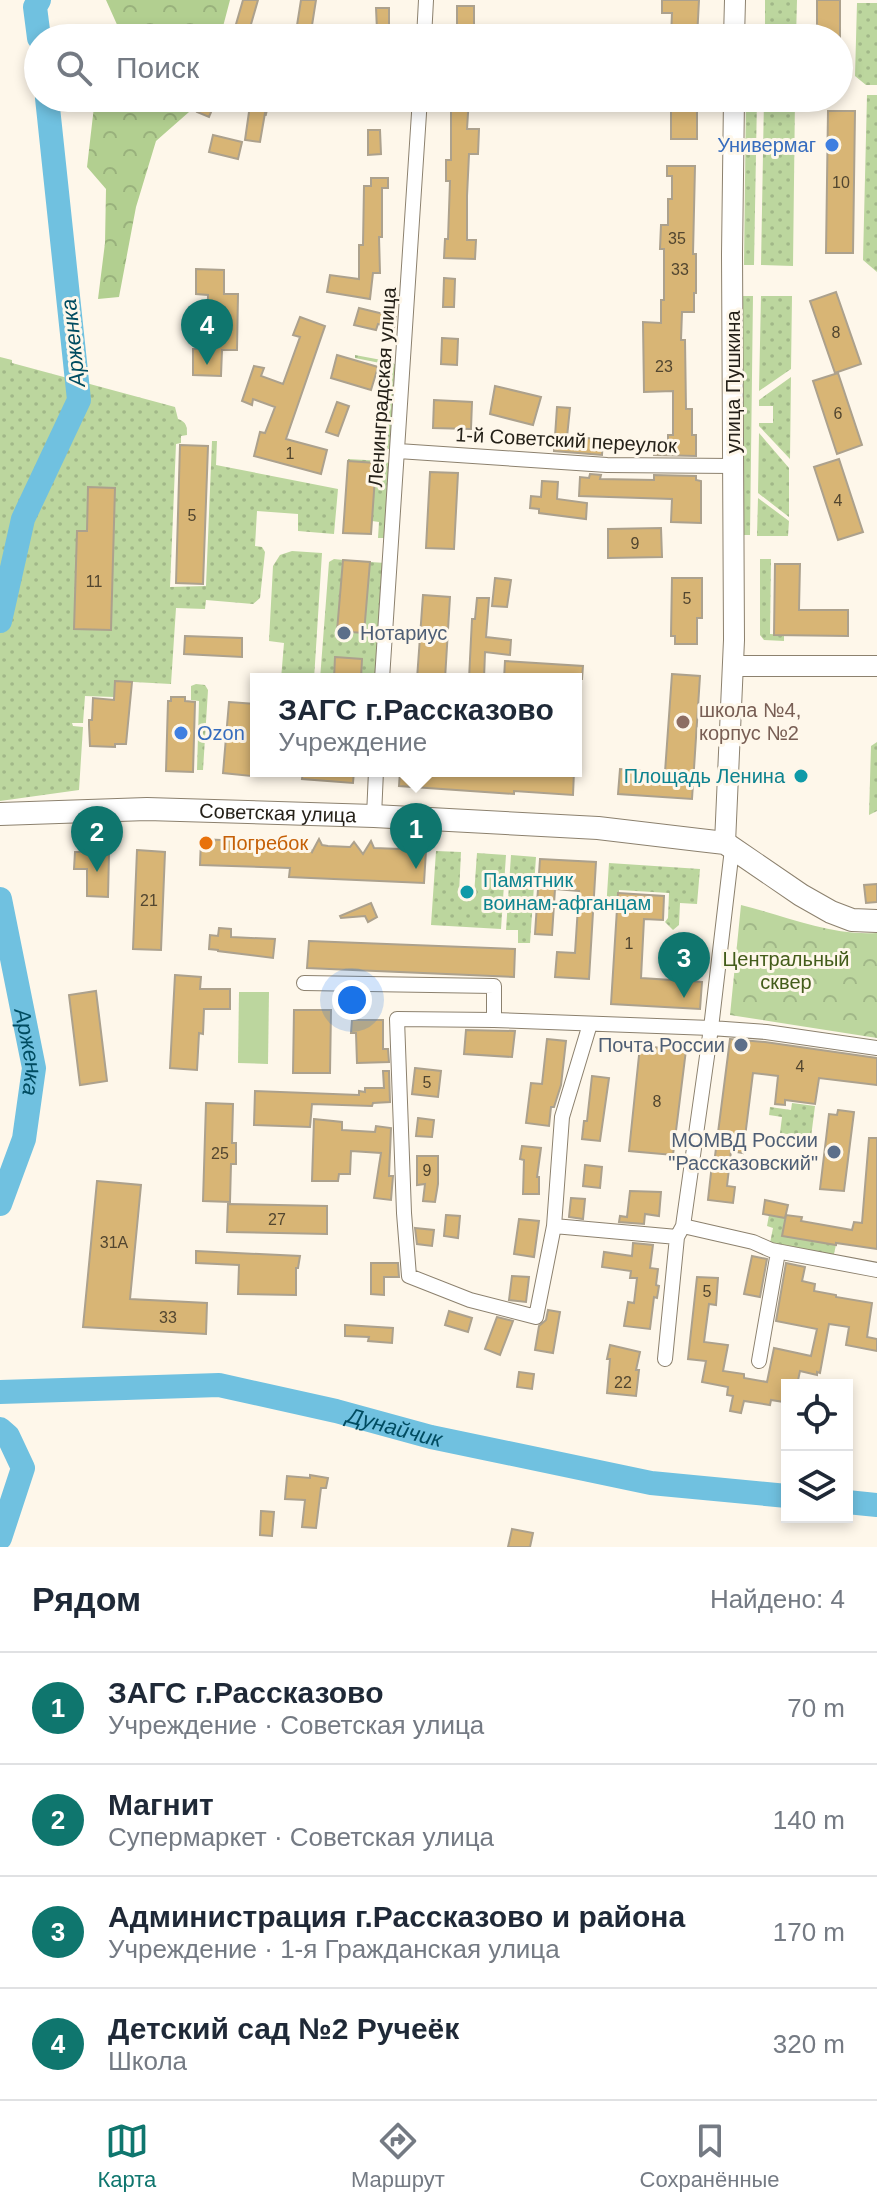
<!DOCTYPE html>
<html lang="ru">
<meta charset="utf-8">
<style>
body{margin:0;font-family:Helvetica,sans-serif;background:#f6f6f7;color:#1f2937}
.controls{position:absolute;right:24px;bottom:24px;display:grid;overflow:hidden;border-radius:0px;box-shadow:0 4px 12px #0003}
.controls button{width:72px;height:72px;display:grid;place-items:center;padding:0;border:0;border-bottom:2px solid #e0e1e3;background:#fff;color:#1f2937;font:40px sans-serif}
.you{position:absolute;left:352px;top:1000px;width:28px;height:28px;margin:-20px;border:6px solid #fff;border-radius:50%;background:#1a73e8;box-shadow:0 0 0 12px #1a73e833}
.badge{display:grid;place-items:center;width:52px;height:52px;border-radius:50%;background:#0f766e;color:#fff;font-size:26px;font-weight:700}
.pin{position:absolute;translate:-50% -66px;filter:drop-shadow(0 2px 4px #0008)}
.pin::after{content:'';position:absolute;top:42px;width:28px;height:24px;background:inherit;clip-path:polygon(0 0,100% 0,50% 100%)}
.popup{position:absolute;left:250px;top:673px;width:332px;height:104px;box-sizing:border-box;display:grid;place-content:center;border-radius:0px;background:#fff;filter:drop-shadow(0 2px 6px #0005);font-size:26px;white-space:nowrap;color:#747a83}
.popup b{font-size:30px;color:#1f2937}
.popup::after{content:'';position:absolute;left:50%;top:100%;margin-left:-16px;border:16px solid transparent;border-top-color:#fff}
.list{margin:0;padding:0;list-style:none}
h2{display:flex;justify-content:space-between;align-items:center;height:104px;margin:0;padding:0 32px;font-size:34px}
h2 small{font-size:26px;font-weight:400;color:#747a83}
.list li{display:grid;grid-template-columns:52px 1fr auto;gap:24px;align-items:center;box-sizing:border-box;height:112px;padding:0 32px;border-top:2px solid #e0e1e3}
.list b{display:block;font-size:30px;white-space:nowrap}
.list p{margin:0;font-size:26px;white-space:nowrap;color:#747a83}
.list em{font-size:26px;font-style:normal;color:#747a83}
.icon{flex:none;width:44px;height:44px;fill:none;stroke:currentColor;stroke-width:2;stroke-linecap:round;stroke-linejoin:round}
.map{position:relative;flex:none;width:877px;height:1547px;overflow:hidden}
.search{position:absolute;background:#fff;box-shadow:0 4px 12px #0003;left:24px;right:24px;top:24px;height:88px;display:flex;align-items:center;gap:20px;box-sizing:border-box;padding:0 28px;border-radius:44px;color:#747a83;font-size:30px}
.sheet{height:552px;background:#fff}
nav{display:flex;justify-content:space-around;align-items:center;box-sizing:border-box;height:112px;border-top:2px solid #e0e1e3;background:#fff;font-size:22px;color:#747a83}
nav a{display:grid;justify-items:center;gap:4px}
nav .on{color:#0f766e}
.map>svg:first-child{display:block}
.grass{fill:url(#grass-dots)}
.forest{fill:url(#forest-crowns)}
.park{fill:url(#park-crowns)}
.garden{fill:#bcd69e}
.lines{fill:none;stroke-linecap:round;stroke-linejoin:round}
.river{stroke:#70c1e0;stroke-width:24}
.building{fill:#d8b575;stroke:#aca18d;stroke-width:2}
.street-casing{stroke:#8c816e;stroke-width:16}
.secondary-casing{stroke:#8c816e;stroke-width:22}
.primary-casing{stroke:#8c816e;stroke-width:24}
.street{stroke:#fff;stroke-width:14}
.secondary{stroke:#fff;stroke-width:20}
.primary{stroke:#fff;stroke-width:22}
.shop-dot{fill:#3f7fe0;stroke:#fef7ea;stroke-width:3}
.service-dot{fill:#5c6f8a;stroke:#fef7ea;stroke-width:3}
.education-dot{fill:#8d6e63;stroke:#fef7ea;stroke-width:3}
.culture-dot{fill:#0f9aa8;stroke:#fef7ea;stroke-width:3}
.food-dot{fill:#e8710a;stroke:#fef7ea;stroke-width:3}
.labels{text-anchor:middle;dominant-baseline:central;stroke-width:6;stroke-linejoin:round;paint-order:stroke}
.number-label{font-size:16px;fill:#524630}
.shop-label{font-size:20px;fill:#366cbe;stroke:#fef7ea;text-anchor:end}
.street-label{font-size:20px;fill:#252119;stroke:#fef7ea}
.service-label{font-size:20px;fill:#4e5e75;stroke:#fef7ea;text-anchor:end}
.education-label{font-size:20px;fill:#785e54;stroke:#fef7ea;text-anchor:start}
.culture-label{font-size:20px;fill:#0d838f;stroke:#fef7ea;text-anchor:end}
.food-label{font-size:20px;fill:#c56008;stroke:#fef7ea;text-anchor:start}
.park-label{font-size:20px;fill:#435c1a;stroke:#fef7ea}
.water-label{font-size:22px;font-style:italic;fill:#004c61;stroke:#fef7ea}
</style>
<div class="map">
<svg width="877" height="1547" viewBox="0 0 877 1547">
<defs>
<pattern id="grass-dots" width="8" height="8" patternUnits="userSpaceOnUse" patternTransform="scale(2)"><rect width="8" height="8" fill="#bcd69e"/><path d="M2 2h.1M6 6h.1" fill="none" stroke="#a1b788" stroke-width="1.8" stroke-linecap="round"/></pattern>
<pattern id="forest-crowns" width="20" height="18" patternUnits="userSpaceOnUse" patternTransform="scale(2)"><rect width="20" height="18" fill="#b2cf90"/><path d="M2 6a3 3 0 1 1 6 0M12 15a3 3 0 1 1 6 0" fill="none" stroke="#99b17c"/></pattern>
<pattern id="park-crowns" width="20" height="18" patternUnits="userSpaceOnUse" patternTransform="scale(2)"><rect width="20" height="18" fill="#bcd69e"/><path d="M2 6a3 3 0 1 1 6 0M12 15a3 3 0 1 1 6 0" fill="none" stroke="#a1b788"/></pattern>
</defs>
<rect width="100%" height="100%" fill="#fef7ea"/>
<path class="grass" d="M765,0H797L796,38H765Z
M857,3H877V85H866L855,76Z
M867,95H877V272L863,260Z
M746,98H757L754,265H744Z
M764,98H795L793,266L761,265Z
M743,296H753L750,535H740Z
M761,296H792L791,369L759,391Z
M355,355L392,362L399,368L395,439L389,449L378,450L390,365L355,358Z
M0,357L12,360V363L175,407L178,419C187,422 187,427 187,435L181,436V443L176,444L170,587L206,586L212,441H217L216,465L338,489L334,534L298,531V514L257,511L255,546L262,547L265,552L260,598L253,604L206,600L205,609L176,608L171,684L115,681L114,697L85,696L83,723H72L73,726L83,727L79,790L0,801Z
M791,377L790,459L759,426V423H773V406H759V400Z
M759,433L789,468V517L758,493Z
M348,459L383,461L391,464L384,538H378L379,522L372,521L376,463L348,461Z
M758,498L789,521L788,536H757Z
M292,551L322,553L314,679H281L284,643L269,641L273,566L280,555Z
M334,559L343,560L337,631L364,633L370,562L386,563L378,679H361L362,659L336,657L334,679H320L329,562Z
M760,559H771L770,634L784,635V641L764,640L760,635Z
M196,684L205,685L208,690L203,770H197L199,701L191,700V686Z
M877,742V811L869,815L871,746Z
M436,851L461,852L459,894L474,895L477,853L506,855L501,929L431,925Z
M511,855L536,857L530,943H518V930H506Z
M609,863L700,869L697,904L680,903L679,925L673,930L665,922L668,918L669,893L619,890L617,910H606Z
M792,1103L815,1106L811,1137L780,1133L782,1117L769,1115L770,1107L791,1110Z
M769,1215L785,1218L782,1236L836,1245L833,1258L770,1243L773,1228L767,1226Z"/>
<path class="forest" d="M106,0H230L220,38H123Z
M95,98H195L189,112L156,141L136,207L119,297L98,299L105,243L106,189L87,167Z"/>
<path class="park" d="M741,905C785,916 831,936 877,933V1038L730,1015Z"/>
<path class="garden" d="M239,992H269L268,1064L238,1063Z"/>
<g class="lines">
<g class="river">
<path d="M39,38L35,7L39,0"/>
<path d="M0,621L23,519L79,400L47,98"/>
<path id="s1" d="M0,899L34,1068L24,1139L0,1204"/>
<path id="s2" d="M0,1392L219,1385L336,1411L431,1437L651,1483L787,1496"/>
<path d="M0,1429L8,1436L23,1468L0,1538"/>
<path d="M847,1502L877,1505"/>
</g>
</g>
<path class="building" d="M243,0H258L247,38H232Z
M301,0H316L310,38H295Z
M662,0H699L697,38L671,37L672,13H662Z
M817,0H840V38H817Z
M457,6H474V30H457Z
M376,8H389V30H377Z
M202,98H217L209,117L197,112Z
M251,98H270L266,114L265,113L260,142L245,140Z
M451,98H469L467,129H479L478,154H469L467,196V240H476L475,259L444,258L445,239H448L450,181H446V160H451Z
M671,102H697V139H671Z
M828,111H855L853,253H826Z
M368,130H380L381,154L368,155Z
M213,135L242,142L238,159L209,152Z
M667,166H695L693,254H696V293H694V312H682L681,340H685L686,409H692V435H696V456L654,455V448H668V435H673V391L644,392L643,322L661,323V300H664V249H660L661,225H668V199H672V176H667Z
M371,178H388V188H382V237H379L380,273H373L370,299L327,292L330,275L359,279V245H363L364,186H371Z
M196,269L224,270V294H238L237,350H222L221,376L193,375V349H207L208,295L196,294Z
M444,278L455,279L454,307H443Z
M836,292L861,364L835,373L810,301Z
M359,308L396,317L394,328L378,324L376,330L354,325Z
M300,317L325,326L286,439L327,450L321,474L254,456L260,432L265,433L275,407L253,399L252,405L242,401L254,366L264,368L261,376L283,384L300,337L293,335Z
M442,338L458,339L457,365L441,364Z
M337,355L378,367L371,390L331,378Z
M838,373L862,445L837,454L813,381Z
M495,386L541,397L533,425L490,414Z
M434,400L472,402L471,429L433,428Z
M337,402L349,406L338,436L326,432Z
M557,407L570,408L567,437L603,439L602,455L554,451Z
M180,445L208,446L203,584L176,583Z
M839,459L863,532L838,540L814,467Z
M348,461L376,463L371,534L343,533Z
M430,472L458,473L454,549L426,548Z
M590,474L601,475L600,479L654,480V475L696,476V480L701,481V523L671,522L672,499L579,496L580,477L589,478Z
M542,481L558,482L557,499L587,503L586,519L539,513V509L530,508L531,496L541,497Z
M88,487L115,488L111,630L74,629L77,531H87Z
M661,528L662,557L608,558V529Z
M343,560L370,562L364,633L337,631Z
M775,564H800L799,610H848V636L774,635Z
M495,578L511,580L507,607L492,606Z
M672,578H702V618H697V644H675V636H671Z
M423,595L450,597L445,679H417Z
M477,598H489L486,637L511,640L510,655L485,652L484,679H469L472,619H475Z
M185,636L242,638V657L184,654Z
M335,657L362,659L361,679H334Z
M505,661L583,666L582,679H504Z
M672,674L700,676L692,799L618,794L620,769L665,772Z
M115,681L132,682L126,744H115V747L90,746L89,725V720H92L93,698L114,700Z
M171,697H185V701L195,702L193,772L166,771L168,701H171Z
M229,702L256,704L251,776L223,773Z
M303,771H354L353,783L302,779Z
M400,771H574L573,795L514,791V794L399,786Z
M201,839L298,844L303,839L312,852L319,839L322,845L328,846L350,847L354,842L363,854L371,841L374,848L426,850L424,883L289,877L290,868L200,865Z
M87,848H105L109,852L108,897L87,896V869H74L75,852H84Z
M137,850L165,852L161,950L133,949Z
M540,859L596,862L589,979L555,977L557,952L575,953L579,891L555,889L552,935L535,934Z
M877,884V902L866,903L864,885Z
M618,893L664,896L663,920L644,919L641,978L702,982L700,1009L611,1004Z
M371,903L377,917L368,922L365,916L341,918L340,916Z
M219,928L231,929V937L275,939L273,958L218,951V950L209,949L210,935L218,936Z
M309,941L515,949L514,977L307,968Z
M175,975L201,977L200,989H230V1009H204L203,1034L199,1033L197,1070L170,1068Z
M96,991L107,1081L80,1085L69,995Z
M294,1010H331L330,1073H293Z
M352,1020H383V1049H388L389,1062L357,1063L356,1033H351Z
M466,1030L515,1031L512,1057L464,1054Z
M547,1039L566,1041L561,1085L554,1107H551L549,1126L526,1123L531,1083L542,1084Z
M730,1039L765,1042L877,1058V1085L819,1078L815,1104L785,1100V1105L775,1104L778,1076L753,1073L743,1153L731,1151L727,1186L735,1187L733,1203L708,1200L712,1164H714Z
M640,1046L686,1050L673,1155L629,1151Z
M415,1068L441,1071L438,1097L412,1094Z
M383,1071H389L390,1102L373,1103L372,1106L312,1104L310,1127L254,1125L255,1091L359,1095V1091L365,1092V1088H384Z
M592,1076L609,1078L600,1141L582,1139L584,1121H587Z
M206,1103L233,1104L232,1143H236V1164H231L230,1202L203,1201Z
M838,1110L854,1112L844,1191L820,1189L829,1114L837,1115Z
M418,1118L434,1120L432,1137L416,1136Z
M314,1119L342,1122V1130L375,1132L376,1126L391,1128L389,1176H393L391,1200L374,1198L381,1153L351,1151L350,1174H339L338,1181H312Z
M869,1138H877V1249L836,1243V1245L782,1236L786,1215L802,1217L801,1221L852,1230L854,1222L862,1223Z
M522,1146L541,1148L537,1177H539V1194H523L524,1160L520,1159Z
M417,1156H438V1184L435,1202L423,1201L425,1184L417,1185Z
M585,1165L602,1167L600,1188L583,1186Z
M97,1181L141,1185L130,1299L207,1303L206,1334L83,1327Z
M630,1191L661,1192L659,1216L645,1214L644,1224L619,1222L620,1216L627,1217Z
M571,1198L585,1199L583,1219L569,1217Z
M765,1200L788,1205L785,1218L763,1214Z
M228,1204L327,1206V1234L227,1232Z
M446,1215L460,1216L458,1238L444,1236Z
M519,1219L539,1221L534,1257L514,1254Z
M415,1228L434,1230L432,1246L417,1244Z
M633,1243L653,1245L650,1268L658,1269L656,1285L659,1286L657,1298L654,1297L650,1329L624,1326L628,1302L634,1303L637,1278H630L631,1271L602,1267L604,1252L632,1256Z
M196,1251L300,1256L298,1268H296V1295L238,1294L239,1265L196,1263Z
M752,1256L767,1259L760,1297L744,1294Z
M371,1263H398L399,1277H384V1295L371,1294Z
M786,1263L805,1267L802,1281L815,1284L814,1291L836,1295V1297L872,1303L867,1337L877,1339V1351L846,1345L849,1327L829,1324L820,1373L817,1372V1375L800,1371L797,1385H787L784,1402L771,1400L770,1405L744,1401L741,1413L730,1411L733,1396L727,1395L728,1387L702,1382L706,1361L688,1359L697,1277L718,1278L716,1305L709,1304L704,1342L728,1345L723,1371L744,1374V1378L767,1382L774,1348L811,1356L817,1329L776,1321Z
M512,1276L529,1277L526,1302L509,1300Z
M548,1310L560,1312L553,1353L535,1350L539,1326L546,1320Z
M449,1311L472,1318L468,1332L445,1325Z
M497,1317L513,1321L500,1355L485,1349Z
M345,1325L393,1328L392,1343L368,1341L369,1337L345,1336Z
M610,1345L640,1352L636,1370H639L636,1396L607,1393L610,1359H607Z
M519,1372L534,1374L532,1389L517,1387Z
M310,1475L328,1478L326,1488H321L316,1528L302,1527L305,1500L285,1499L287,1476L310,1478Z
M261,1511L274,1512L272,1536L260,1535Z
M512,1529L533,1533L530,1547H508Z"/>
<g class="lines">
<defs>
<path id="street" d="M424,38L426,0
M398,451L607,465L733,466
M382,679L420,98
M374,816L376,771
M304,983L494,986V1020L711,1028L766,1032L877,1048
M494,1020L397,1019L404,1213L409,1276L470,1300L536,1317L554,1226L562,1117L590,1024
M554,1226L677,1237
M683,1226L753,1242L771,1250L877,1270
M665,1359L677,1237L683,1226L711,1028L732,849
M759,1361L778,1252"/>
<path id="secondary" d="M734,38L735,0
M733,666H877
M725,843L734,640L732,254L734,98"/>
<g id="primary">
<path id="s3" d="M0,814L147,809L374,816L598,828L699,840L725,843L801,895L831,912L852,920L877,921"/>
</g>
</defs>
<use href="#street" class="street-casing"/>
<use href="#secondary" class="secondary-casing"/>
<use href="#primary" class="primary-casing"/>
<use href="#street" class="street"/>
<use href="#secondary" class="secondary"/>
<use href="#primary" class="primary"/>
</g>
<g class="shop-dot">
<circle cx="832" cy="145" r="8"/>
<circle cx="181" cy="733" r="8"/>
</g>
<g class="service-dot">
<circle cx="344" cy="633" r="8"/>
<circle cx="741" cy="1045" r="8"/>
<circle cx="834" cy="1152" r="8"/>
</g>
<circle class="education-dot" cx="683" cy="722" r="8"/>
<g class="culture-dot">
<circle cx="801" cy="776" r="8"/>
<circle cx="467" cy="892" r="8"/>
</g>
<circle class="food-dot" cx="206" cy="843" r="8"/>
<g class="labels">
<g class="number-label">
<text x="841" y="182">10</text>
<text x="677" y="238">35</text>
<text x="680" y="269">33</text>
<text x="836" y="332">8</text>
<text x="664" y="366">23</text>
<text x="838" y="413">6</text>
<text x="290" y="453">1</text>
<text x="838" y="500">4</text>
<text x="192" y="515">5</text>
<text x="635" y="543">9</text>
<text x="94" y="581">11</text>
<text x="687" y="598">5</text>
<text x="149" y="900">21</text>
<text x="629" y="943">1</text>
<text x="800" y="1066">4</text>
<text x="427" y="1082">5</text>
<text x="657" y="1101">8</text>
<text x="220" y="1153">25</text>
<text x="427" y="1170">9</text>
<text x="277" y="1219">27</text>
<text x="114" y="1242">31А</text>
<text x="707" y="1291">5</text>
<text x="168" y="1317">33</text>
<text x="623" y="1382">22</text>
</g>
<g class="shop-label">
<text x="816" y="145">Универмаг</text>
<text x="197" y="733" text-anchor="start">Ozon</text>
</g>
<g class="street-label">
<text transform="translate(733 382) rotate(-90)">улица Пушкина</text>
<text transform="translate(382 387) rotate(-86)">Ленинградская улица</text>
<text transform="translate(566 440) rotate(3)">1-й Советский переулок</text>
<text stroke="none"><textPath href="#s3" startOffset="278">Советская улица</textPath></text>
</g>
<g class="service-label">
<text x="360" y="633" text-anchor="start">Нотариус</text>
<text x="725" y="1045">Почта России</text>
<text x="818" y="1140">МОМВД России<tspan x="818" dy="23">"Рассказовский"</tspan></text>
</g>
<g class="education-label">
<text x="699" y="710">школа №4,<tspan x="699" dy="23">корпус №2</tspan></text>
</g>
<g class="culture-label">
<text x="785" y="776">Площадь Ленина</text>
<text x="483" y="880" text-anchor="start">Памятник<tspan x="483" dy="23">воинам-афганцам</tspan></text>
</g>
<g class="food-label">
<text x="222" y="843">Погребок</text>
</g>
<g class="park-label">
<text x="786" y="959">Центральный<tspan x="786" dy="23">сквер</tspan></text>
</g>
<g class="water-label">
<text transform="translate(73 343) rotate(-96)">Арженка</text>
<text stroke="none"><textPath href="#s1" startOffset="156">Арженка</textPath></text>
<text stroke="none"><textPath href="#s2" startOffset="400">Дунайчик</textPath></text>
</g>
</g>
</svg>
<div class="controls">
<button><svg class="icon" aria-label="locate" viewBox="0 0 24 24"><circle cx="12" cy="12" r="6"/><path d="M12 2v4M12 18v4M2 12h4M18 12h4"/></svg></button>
<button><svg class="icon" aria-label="layers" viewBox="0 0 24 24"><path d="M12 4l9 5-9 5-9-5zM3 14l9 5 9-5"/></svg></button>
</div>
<div class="you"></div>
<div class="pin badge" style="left:416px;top:869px">1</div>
<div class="popup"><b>ЗАГС г.Рассказово</b>Учреждение</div>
<div class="pin badge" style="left:97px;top:872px">2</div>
<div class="pin badge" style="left:684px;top:998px">3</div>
<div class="pin badge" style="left:207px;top:365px">4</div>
<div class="search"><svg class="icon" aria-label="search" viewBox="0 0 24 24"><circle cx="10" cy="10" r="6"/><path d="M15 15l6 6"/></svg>Поиск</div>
</div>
<section class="sheet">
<h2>Рядом<small>Найдено: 4</small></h2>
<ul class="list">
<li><span class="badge">1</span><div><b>ЗАГС г.Рассказово</b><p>Учреждение · Советская улица</p></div><em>70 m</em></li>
<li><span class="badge">2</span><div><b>Магнит</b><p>Супермаркет · Советская улица</p></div><em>140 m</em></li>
<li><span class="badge">3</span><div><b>Администрация г.Рассказово и района</b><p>Учреждение · 1-я Гражданская улица</p></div><em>170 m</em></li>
<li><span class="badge">4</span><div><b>Детский сад №2 Ручеёк</b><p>Школа</p></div><em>320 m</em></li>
</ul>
</section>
<nav>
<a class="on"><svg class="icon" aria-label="map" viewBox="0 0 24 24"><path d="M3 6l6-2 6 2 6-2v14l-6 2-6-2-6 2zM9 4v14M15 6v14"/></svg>Карта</a>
<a><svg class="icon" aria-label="directions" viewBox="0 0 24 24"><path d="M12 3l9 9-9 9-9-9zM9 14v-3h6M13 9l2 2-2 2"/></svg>Маршрут</a>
<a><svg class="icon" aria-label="saved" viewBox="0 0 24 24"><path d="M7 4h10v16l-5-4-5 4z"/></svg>Сохранённые</a>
</nav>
